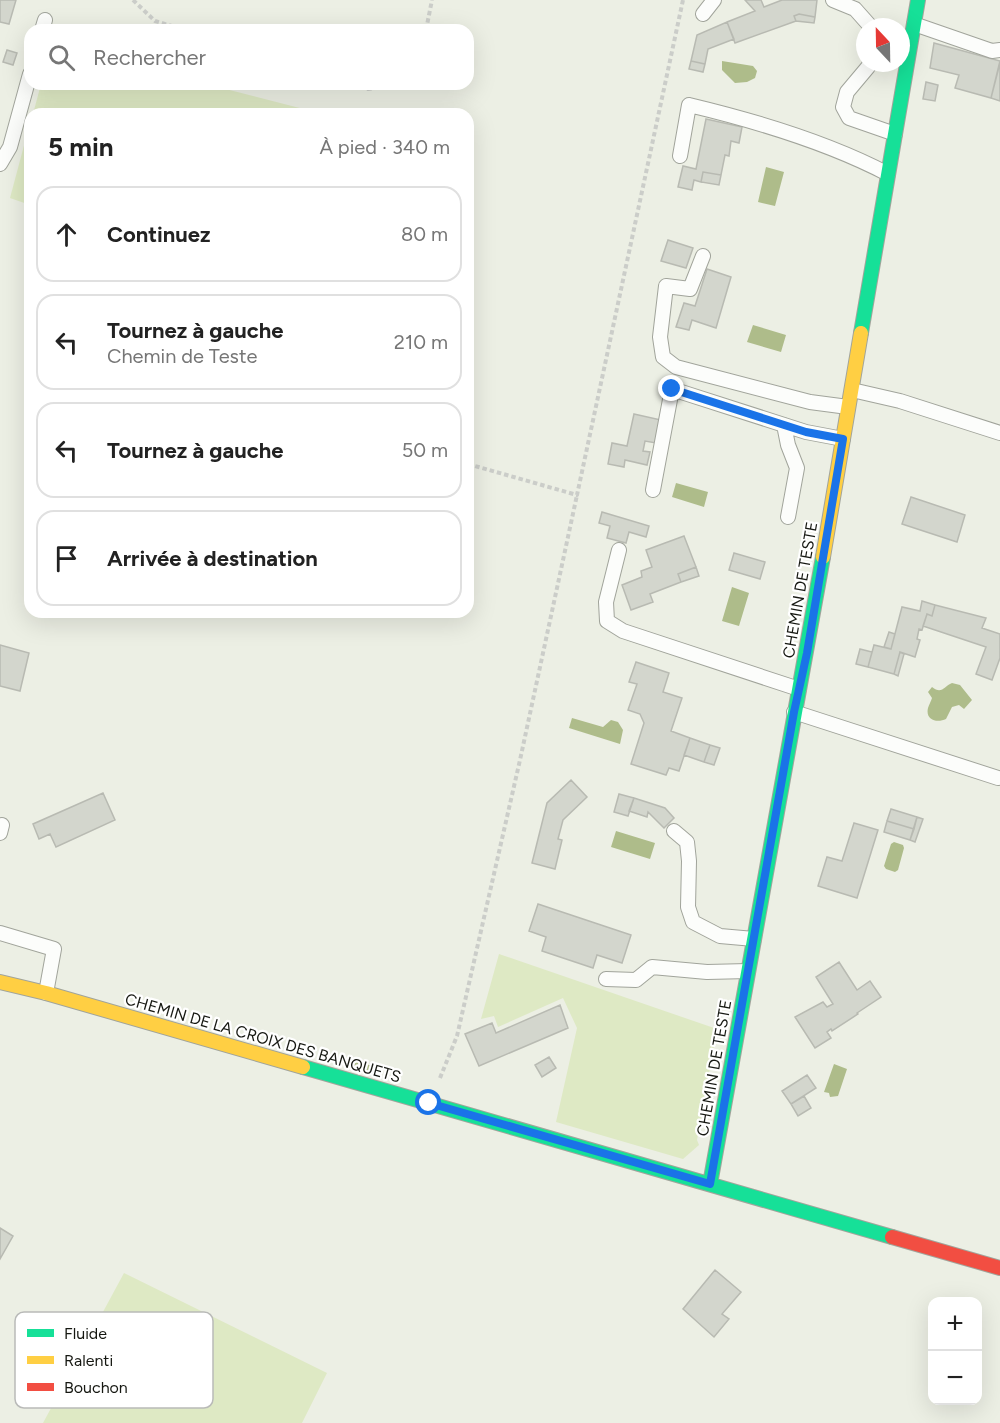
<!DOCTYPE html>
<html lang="fr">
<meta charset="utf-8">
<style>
body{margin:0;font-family:Figtree,sans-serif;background:#f6f6f6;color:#222}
.controls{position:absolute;right:18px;bottom:18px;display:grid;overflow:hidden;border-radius:12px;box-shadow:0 6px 24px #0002}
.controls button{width:54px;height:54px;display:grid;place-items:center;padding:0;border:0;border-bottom:2px solid #e0e0e0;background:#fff;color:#222;font:30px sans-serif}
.compass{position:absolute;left:856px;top:18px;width:54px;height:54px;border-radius:50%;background:#fff;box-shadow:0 6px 24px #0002;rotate:338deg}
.stop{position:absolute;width:18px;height:18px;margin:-14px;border:4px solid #1a73e8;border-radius:50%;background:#fff}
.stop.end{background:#1a73e8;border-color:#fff;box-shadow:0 2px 6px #0008}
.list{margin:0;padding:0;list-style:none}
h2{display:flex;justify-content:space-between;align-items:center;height:78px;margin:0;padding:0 24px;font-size:26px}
h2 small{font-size:20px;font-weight:400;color:#767676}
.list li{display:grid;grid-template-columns:39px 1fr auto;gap:18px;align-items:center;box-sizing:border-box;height:96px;margin:0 12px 12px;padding:0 12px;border:2px solid #e0e0e0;border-radius:18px}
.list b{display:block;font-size:22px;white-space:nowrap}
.list p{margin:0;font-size:20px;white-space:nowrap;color:#767676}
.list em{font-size:20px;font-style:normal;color:#767676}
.icon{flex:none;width:33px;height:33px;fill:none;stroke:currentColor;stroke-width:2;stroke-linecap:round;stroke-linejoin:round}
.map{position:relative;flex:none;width:1000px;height:1423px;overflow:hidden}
.search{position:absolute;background:#fff;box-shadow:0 6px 24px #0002;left:24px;top:24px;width:450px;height:66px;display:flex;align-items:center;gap:15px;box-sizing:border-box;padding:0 21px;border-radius:18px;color:#767676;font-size:22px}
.panel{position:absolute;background:#fff;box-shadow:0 6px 24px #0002;left:24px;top:108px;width:450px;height:510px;border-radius:18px}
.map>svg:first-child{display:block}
.green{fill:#dee9c4}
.water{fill:#aebc8a}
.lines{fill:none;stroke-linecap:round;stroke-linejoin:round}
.stream{stroke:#aebc8a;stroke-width:7}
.building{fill:#d3d6cd;stroke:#b8bab2;stroke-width:1.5}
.lane-casing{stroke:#a1a49b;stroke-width:16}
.fast-casing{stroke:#a1a49b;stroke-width:16}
.slow-casing{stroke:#a1a49b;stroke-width:16}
.jam-casing{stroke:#a1a49b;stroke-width:16}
.path{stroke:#cbcdc9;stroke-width:4;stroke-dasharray:4.5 3;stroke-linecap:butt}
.lane{stroke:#fcfdfb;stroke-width:14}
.fast{stroke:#16e098;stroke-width:14}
.slow{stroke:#ffcf43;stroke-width:14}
.jam{stroke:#f24e42;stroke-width:14}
.route{stroke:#1a73e8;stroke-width:8}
.labels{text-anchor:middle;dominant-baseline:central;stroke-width:4.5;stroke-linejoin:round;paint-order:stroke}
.street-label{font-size:16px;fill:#161812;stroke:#fff}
.key{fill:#fff;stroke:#b9bab8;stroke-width:1.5}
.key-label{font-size:16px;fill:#161812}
</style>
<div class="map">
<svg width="1000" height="1423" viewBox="0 0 1000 1423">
<rect width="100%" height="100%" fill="#ecefe4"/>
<path class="green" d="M41,84H206L323,114H33Z
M30,123V205L10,198Z
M499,954L717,1029L697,1140L699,1145L683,1159L556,1122L577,1028L563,998L498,1027L494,1016L481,1019Z
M124,1273L327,1373L302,1423H43Z"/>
<path class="water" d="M722,61L753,66L757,71L755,78L747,82L735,83L722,70Z
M766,167L784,172L775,206L758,202Z
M753,325L786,335L781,352L747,342Z
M676,483L708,492L704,507L672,497Z
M732,587L749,593L739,626L722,621Z
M952,683L960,685L972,700L964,709L959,705L952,707L946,719C938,723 925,721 928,708C929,705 931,701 932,698L928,692L932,687C942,695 944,686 952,683Z
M572,718L603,727L611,720L618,722L623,730L620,744L569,728Z
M616,831L655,843L650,859L611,847Z
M894,842L903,845L904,848L898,870L895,872L886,869L884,866L891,844Z
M834,1064L847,1069L838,1096L830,1097L829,1093L824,1092Z"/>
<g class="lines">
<path class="stream" d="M357,1066L375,1070"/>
</g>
<path class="building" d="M0,0H16L9,24L0,22Z
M745,0H761L764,7L782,0H817L815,17L799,14L794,16L796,21L735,43L727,22L755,11Z
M799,14L815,17L814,23L796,21L794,16Z
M727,22L734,39L708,49L705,64L691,61L697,35Z
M934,43L1000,61L991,98L955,88L959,75L930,68Z
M7,50L17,53L13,65L3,62Z
M691,61L705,64L703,72L689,69Z
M1000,63V101L991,98Z
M926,82L938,85L935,101L923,99Z
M706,119L742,127L739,143L731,141L729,156L725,155L721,175L703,172L701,182L694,180L692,190L678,187L683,166L696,169Z
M703,172L721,175L719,185L701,182Z
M668,240L693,248L686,268L661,261Z
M707,269L731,277L716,328L692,320L689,330L676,327L684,303L695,306Z
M634,414L661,420L656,443L645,441L643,451L650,452L647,465L625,460L624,467L608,464L612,443L627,446Z
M911,497L965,515L957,542L902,524Z
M602,512L649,526L646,537L629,532L626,543L607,538L610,526L599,523Z
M684,536L696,567L678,574L681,582L650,594L653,602L631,610L622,585L642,577L641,571L652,567L646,550Z
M734,553L765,562L760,579L729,570Z
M696,567L699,576L681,582L678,574Z
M922,601L935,605L932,616L927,614L922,630L919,629L917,639L920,640L915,657L900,652L894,674L868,667L874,645L891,649L902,607L920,611Z
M935,605L986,618L982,628L1000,634V658L992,680L976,674L986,647L923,626L927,614L932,616Z
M889,632L895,634L891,649L884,647Z
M0,645L29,653L20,691L0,686Z
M860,649L872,652L868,667L856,664Z
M900,652L904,654L898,676L894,674Z
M636,662L669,673L663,692L682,698L671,731L690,738L679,771L669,768L666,775L631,764L644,723L640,714L628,710L637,684L629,682Z
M690,738L710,745L704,762L684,755Z
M710,745L720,748L714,765L704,762Z
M571,780L587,797L563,820L558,839L562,840L555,869L532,863L547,803Z
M103,793L115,820L56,847L50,834L39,839L33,824Z
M619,794L634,798L628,816L614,812Z
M634,798L665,808L674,818L664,828L648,812L647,817L629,811Z
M891,809L917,817L914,829L887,821Z
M917,817L923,819L915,842L910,840Z
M887,821L914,829L910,840L884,832Z
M854,823L878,830L857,898L818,886L827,857L842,861Z
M538,904L631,935L622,963L597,955L593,968L542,951L546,937L529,931Z
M839,962L857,990L870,981L881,997L857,1013L858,1014L832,1031L831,1029L827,1032L831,1038L815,1048L795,1017L823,1002L827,1007L833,1004L816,977Z
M560,1005L568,1028L479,1066L465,1034L492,1023L496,1033Z
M549,1057L556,1068L542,1077L535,1065Z
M807,1075L816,1088L791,1104L782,1091Z
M804,1096L811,1108L798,1116L791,1104Z
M0,1228L13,1236L0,1259Z
M715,1270L741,1292L722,1314L729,1319L714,1337L683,1309Z"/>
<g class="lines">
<defs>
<path id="lane" d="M833,0L855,9L871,27
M703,14L714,0
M914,24L992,51L1000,50
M42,30L45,20
M870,63L868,67L847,92L843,107L849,118L895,134
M680,156L689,105C756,121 827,142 888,174
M0,164L10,147L30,74
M703,256L690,289L666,286L660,337L663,357L676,367L810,402L848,407
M852,390L900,401L1000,433
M784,425L788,445L797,468L788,517
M653,490L672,389L806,432L843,439
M619,550L606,602L607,621L623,631L799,689
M794,712L998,778
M674,831L687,842L689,861L688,907L693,922L720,936L754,939
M0,833L2,825
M0,933L54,949L46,993
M606,979L636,980L652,967L707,972L748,971"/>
<path id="fast" d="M861,333L918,0
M303,1067L892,1237
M710,1184L823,557"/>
<path id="slow" d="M823,557L861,333
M0,982L46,993L303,1067"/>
<path id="jam" d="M892,1237L1000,1268"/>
</defs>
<use href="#lane" class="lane-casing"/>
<use href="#fast" class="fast-casing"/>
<use href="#slow" class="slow-casing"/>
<use href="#jam" class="jam-casing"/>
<path class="path" d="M133,0L155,21L185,30
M426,30L432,0
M353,84L368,89L399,84
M468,464L577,495L683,0
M440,1078L457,1036L520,760L577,495"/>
<use href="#lane" class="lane"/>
<use href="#fast" class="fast"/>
<use href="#slow" class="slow"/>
<use href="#jam" class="jam"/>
</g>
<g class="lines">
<path class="route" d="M429,1103L710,1184L794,712L807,653L843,439L806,432L672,389"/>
</g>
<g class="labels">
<g class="street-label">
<text transform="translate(800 590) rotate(-80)">CHEMIN DE TESTE</text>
<text transform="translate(263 1038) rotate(16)">CHEMIN DE LA CROIX DES BANQUETS</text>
<text transform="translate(714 1068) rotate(-80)">CHEMIN DE TESTE</text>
</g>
</g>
<rect x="15" y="1312" width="198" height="96" rx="9" class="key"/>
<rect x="27" y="1329" width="27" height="8" fill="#16e098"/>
<rect x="27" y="1356" width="27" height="8" fill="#ffcf43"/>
<rect x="27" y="1383" width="27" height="8" fill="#f24e42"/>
<g class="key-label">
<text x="64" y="1339">Fluide</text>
<text x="64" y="1366">Ralenti</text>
<text x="64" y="1393">Bouchon</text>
</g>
</svg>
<div class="controls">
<button>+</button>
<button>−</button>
</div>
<svg class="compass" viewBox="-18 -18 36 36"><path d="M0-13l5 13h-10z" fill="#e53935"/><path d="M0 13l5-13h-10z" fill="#767676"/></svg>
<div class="stop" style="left:429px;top:1103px"></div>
<div class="stop end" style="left:672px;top:389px"></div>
<div class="search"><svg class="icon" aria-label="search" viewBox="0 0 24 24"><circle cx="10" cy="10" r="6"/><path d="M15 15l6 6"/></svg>Rechercher</div>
<section class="panel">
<h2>5 min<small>À pied · 340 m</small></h2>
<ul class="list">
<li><svg class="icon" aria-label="ahead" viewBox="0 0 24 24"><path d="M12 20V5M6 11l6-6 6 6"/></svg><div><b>Continuez</b></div><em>80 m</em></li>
<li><svg class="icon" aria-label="left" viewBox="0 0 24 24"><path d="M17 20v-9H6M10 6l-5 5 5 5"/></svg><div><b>Tournez à gauche</b><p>Chemin de Teste</p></div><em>210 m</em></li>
<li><svg class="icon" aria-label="left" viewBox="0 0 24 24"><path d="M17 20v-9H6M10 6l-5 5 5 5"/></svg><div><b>Tournez à gauche</b></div><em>50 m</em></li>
<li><svg class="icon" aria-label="arrive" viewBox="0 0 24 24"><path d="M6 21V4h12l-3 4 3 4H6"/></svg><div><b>Arrivée à destination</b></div></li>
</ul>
</section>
</div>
